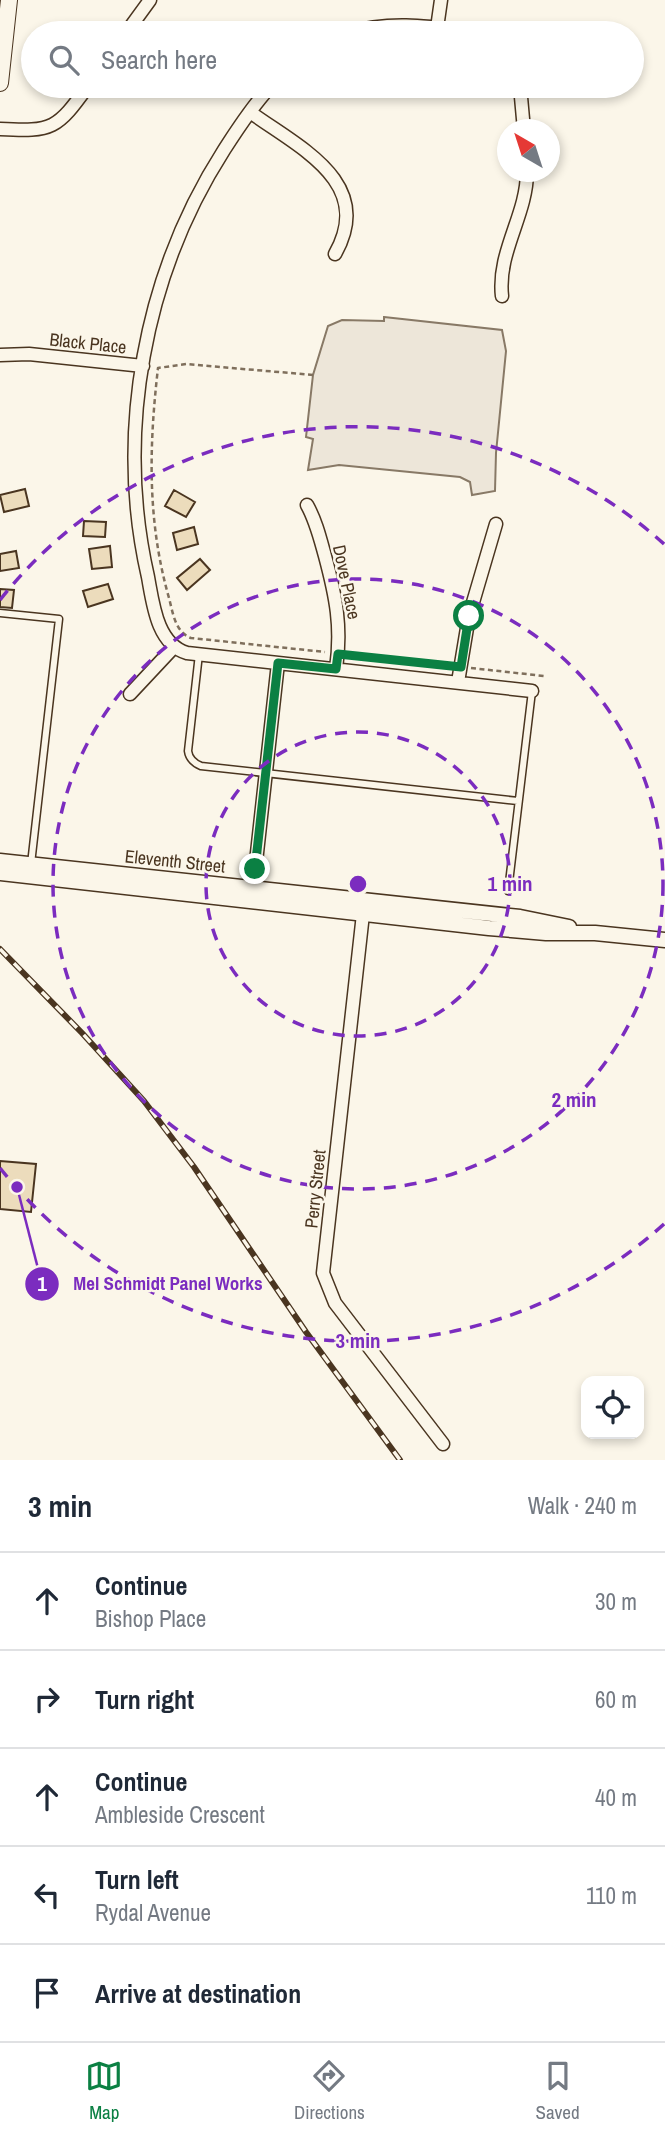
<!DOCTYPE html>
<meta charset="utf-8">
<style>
body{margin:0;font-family:"Archivo Narrow",sans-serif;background:#f2f2f3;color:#1f2937}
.controls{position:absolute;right:21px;bottom:21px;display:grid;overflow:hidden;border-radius:14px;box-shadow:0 4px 10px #0003}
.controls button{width:63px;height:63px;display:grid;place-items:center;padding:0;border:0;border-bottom:2px solid #e0e1e3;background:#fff;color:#1f2937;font:35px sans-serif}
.compass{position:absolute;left:497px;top:119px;width:63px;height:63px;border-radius:50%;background:#fff;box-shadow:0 4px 10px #0003;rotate:321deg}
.stop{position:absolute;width:21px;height:21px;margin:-16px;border:5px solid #0b8043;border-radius:50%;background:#fff}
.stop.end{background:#0b8043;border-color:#fff;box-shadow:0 2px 7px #0008}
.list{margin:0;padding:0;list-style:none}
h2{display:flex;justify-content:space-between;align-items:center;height:91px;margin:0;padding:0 28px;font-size:30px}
h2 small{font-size:23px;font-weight:400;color:#747a83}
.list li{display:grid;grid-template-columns:46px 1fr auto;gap:21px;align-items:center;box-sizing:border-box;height:98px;padding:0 28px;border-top:2px solid #e0e1e3}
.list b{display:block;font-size:26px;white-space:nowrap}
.list p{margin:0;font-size:23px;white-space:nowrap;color:#747a83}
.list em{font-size:23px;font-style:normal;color:#747a83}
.icon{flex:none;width:38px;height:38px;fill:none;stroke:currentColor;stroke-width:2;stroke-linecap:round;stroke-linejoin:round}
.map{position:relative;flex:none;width:665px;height:1460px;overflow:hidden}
.search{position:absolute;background:#fff;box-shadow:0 4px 10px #0003;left:21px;right:21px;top:21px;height:77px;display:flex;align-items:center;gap:18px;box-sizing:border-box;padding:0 24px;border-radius:38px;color:#747a83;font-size:26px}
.sheet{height:581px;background:#fff}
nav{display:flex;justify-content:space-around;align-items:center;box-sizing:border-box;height:98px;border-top:2px solid #e0e1e3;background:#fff;font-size:19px;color:#747a83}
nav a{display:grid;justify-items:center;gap:4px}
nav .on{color:#0b8043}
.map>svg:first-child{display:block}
.green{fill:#ede6d9;stroke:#887966;stroke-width:2}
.building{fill:#ecdcbc;stroke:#4a3520;stroke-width:2}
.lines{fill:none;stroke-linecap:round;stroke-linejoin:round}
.service-casing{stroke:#4a3520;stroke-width:9}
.minor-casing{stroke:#4a3520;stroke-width:15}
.tertiary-casing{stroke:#4a3520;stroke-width:17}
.secondary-casing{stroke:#4a3520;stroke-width:18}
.path{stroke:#7f6f5c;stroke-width:2.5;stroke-dasharray:5 3.5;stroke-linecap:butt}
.service{stroke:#fbf6e9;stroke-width:6}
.minor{stroke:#fbf6e9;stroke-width:12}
.tertiary{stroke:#fbf6e9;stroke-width:14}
.secondary{stroke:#fbf6e9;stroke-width:16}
.rail-casing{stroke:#4a3520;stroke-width:6}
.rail{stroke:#fbf6e9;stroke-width:3.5;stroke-dasharray:10;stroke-linecap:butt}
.route{stroke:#0b8043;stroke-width:9}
.ring{fill:none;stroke:#7b2cbf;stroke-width:3.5;stroke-dasharray:12 9}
.labels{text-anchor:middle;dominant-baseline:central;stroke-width:5;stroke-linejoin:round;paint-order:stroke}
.street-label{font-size:18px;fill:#4a3520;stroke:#fbf6e9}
.centre{fill:#7b2cbf;stroke:#fbf6e9;stroke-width:3.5}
.ring-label{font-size:21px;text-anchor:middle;font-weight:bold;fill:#7b2cbf;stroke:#fbf6e9;stroke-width:5;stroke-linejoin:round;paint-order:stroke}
.leader{fill:none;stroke:#7b2cbf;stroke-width:2.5}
.callout-dot{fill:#7b2cbf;stroke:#fbf6e9;stroke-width:2.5}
.mark-label{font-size:21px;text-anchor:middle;font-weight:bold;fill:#fff}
.callout-label{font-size:19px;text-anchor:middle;font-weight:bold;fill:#7b2cbf;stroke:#fbf6e9;stroke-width:5;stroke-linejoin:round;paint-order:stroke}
</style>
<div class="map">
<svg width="665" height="1460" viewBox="0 0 665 1460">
<rect width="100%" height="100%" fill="#fbf6e9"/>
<path class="green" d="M384,317L502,330L506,351L496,453L495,491L472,495L470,482L460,477L339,465L308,470L313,439L306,437L313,375L328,326L342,320L384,321Z"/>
<path class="building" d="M25,489L29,506L4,512L0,495Z
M174,490L195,502L186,517L165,506Z
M84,521L106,522L105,537L83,536Z
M194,527L198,544L177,550L173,533Z
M110,546L112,567L92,569L89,549Z
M16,551L19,568L0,571V554Z
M200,559L210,570L187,590L177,578Z
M108,584L113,599L88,607L83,591Z
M0,589L14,590L12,608L0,607Z
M0,1161L36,1164L31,1212L0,1209Z"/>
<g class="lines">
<defs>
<path id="service" d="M0,613L59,619L31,864
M199,654L188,751C189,759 194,763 201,766L518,801
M508,891L532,691"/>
<path id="minor" d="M437,28L441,0
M126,33L150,0
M348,33C393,19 439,28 484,33
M271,86C253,105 238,128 224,150C144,275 115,433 148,577C153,604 157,644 187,653L532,691
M520,86L524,130
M250,112C298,147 376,182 335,254
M0,129C53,132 57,129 88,86
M502,296C497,252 527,215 527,172
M0,355L29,354L143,366
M307,505C316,521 320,538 325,556C336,597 342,627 336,669
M458,682L469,616L496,524
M130,694L174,647
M252,898L278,663
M364,905L323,1273L335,1303L443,1444"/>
<path id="tertiary" d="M0,861L520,917L569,927
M0,873L489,928L546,933H595L665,940"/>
<path id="secondary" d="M0,83L9,0"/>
</defs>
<use href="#service" class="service-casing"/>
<use href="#minor" class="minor-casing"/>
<use href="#tertiary" class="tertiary-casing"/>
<use href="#secondary" class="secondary-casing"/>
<path class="path" d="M313,375L186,364L158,368C149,446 147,521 169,598C173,613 175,632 191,638L325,652
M349,655L450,666
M471,668L544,676"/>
<use href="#service" class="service"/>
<use href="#minor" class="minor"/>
<use href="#tertiary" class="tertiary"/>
<use href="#secondary" class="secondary"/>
<defs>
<path id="rail" d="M0,949L82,1033L144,1101L194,1167L306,1332L400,1460"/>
</defs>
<use href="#rail" class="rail-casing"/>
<use href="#rail" class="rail"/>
</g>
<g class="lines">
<path class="route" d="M255,869L278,663L336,669L338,654L461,667L469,616"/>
</g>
<g class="ring">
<circle cx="358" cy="884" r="152"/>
<circle cx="358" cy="884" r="305"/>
<path d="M664 1224A457 457 0 0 1 0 1168M0 600A457 457 0 0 1 664 544"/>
</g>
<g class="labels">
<g class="street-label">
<text transform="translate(88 343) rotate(6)">Black Place</text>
<text transform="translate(347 582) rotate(78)">Dove Place</text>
<text transform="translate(175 861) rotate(6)">Eleventh Street</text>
<text transform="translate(315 1189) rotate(-84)">Perry Street</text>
</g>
</g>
<circle cx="358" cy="884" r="10" class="centre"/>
<g class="ring-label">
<text x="510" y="891">1 min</text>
<text x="574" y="1107">2 min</text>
<text x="358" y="1348">3 min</text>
</g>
<path class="leader" d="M17 1187L42 1284"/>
<g class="callout-dot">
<circle cx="17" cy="1187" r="7"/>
<circle cx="42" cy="1284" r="18"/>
</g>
<g class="mark-label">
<text x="42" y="1291">1</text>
</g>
<g class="callout-label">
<text x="168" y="1290">Mel Schmidt Panel Works</text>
</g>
</svg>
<div class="controls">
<button><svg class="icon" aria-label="locate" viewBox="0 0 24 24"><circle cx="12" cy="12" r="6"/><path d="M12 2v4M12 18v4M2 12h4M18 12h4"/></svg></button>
</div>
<svg class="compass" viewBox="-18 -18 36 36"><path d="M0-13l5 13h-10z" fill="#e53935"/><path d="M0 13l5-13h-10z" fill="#747a83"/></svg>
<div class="stop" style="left:469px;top:616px"></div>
<div class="stop end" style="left:255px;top:869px"></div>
<div class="search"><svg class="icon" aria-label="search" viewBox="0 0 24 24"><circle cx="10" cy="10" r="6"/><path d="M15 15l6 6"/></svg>Search here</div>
</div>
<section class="sheet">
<h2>3 min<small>Walk · 240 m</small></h2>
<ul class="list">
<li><svg class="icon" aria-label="ahead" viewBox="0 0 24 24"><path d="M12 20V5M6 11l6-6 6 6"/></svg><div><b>Continue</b><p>Bishop Place</p></div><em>30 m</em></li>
<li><svg class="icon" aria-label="right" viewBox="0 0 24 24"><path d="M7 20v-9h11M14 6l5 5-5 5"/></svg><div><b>Turn right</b></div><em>60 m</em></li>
<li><svg class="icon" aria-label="ahead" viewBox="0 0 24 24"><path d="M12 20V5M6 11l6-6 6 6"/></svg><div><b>Continue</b><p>Ambleside Crescent</p></div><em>40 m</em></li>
<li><svg class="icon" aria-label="left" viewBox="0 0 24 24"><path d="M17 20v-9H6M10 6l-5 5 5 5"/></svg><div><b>Turn left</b><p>Rydal Avenue</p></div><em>110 m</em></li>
<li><svg class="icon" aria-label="arrive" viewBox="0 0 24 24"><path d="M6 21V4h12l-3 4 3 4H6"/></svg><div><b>Arrive at destination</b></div></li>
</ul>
</section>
<nav>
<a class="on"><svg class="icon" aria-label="map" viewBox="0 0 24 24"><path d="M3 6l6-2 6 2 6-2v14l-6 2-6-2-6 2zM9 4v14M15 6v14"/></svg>Map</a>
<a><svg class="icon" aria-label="directions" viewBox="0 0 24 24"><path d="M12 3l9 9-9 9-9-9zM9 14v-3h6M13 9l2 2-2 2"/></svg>Directions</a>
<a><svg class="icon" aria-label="saved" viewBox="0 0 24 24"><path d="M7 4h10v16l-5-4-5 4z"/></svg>Saved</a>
</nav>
